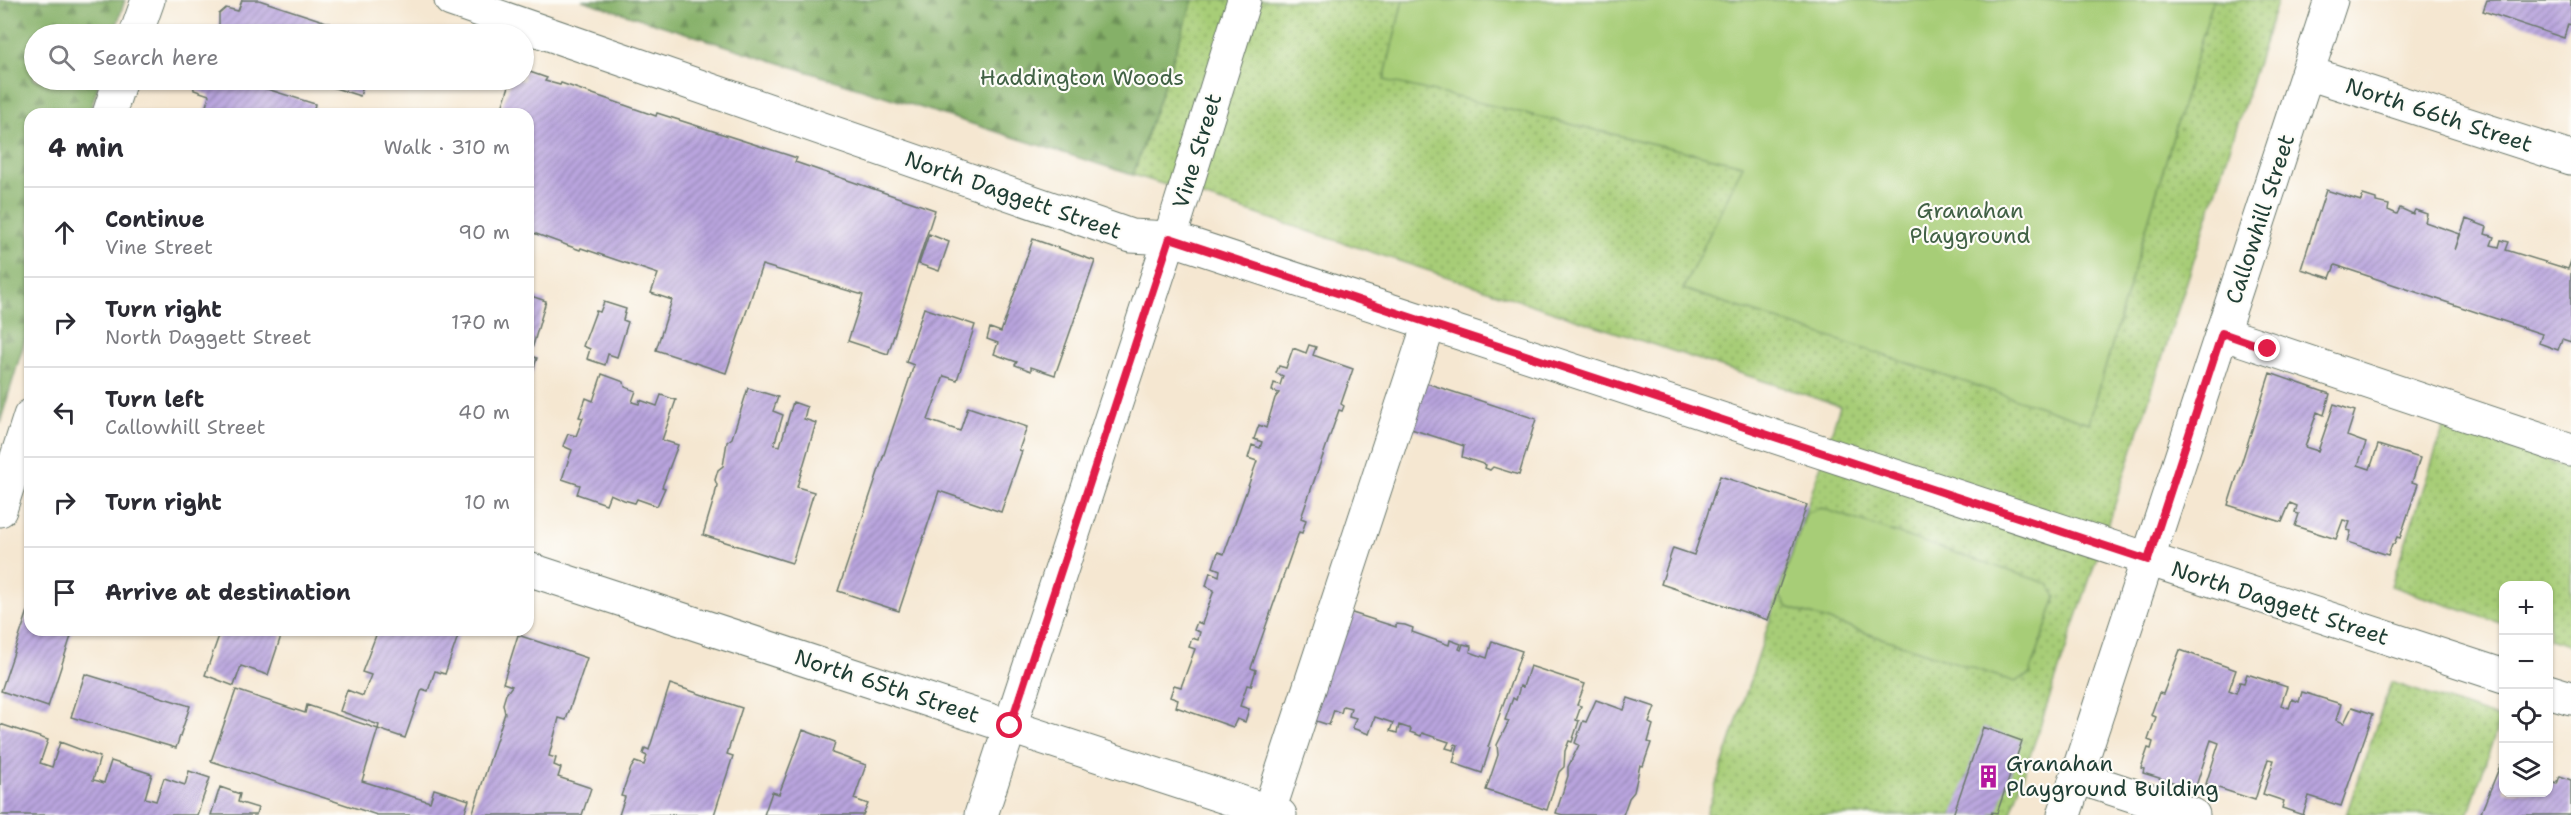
<!DOCTYPE html>
<meta charset="utf-8">
<style>
body{margin:0;font-family:"Shantell Sans",sans-serif;background:#f7f7f7;color:#2b2b33}
.controls{position:absolute;right:18px;bottom:18px;display:grid;overflow:hidden;border-radius:12px;box-shadow:0 2px 4px #0004}
.controls button{width:54px;height:54px;display:grid;place-items:center;padding:0;border:0;border-bottom:2px solid #e1e1e2;background:#fff;color:#2b2b33;font:30px sans-serif}
.stop{position:absolute;width:18px;height:18px;margin:-14px;border:4px solid #e11d48;border-radius:50%;background:#fff}
.stop.end{background:#e11d48;border-color:#fff;box-shadow:0 2px 6px #0008}
.list{margin:0;padding:0;list-style:none}
h2{display:flex;justify-content:space-between;align-items:center;height:78px;margin:0;padding:0 24px;font-size:26px}
h2 small{font-size:20px;font-weight:400;color:#7c7c81}
.list li{display:grid;grid-template-columns:39px 1fr auto;gap:18px;align-items:center;box-sizing:border-box;height:90px;padding:0 24px;border-top:2px solid #e1e1e2}
.list b{display:block;font-size:22px;white-space:nowrap}
.list p{margin:0;font-size:20px;white-space:nowrap;color:#7c7c81}
.list em{font-size:20px;font-style:normal;color:#7c7c81}
.icon{flex:none;width:33px;height:33px;fill:none;stroke:currentColor;stroke-width:2;stroke-linecap:round;stroke-linejoin:round}
.map{position:relative;flex:none;width:2571px;height:815px;overflow:hidden}
.search{position:absolute;background:#fff;box-shadow:0 2px 4px #0004;left:24px;top:24px;width:510px;height:66px;display:flex;align-items:center;gap:15px;box-sizing:border-box;padding:0 21px;border-radius:33px;color:#7c7c81;font-size:22px}
.panel{position:absolute;background:#fff;box-shadow:0 2px 4px #0004;left:24px;top:108px;width:510px;height:528px;border-radius:18px}
.map>svg:first-child{display:block}
.grass{fill:url(#grass-dots);stroke:#638556;stroke-width:1.5}
.forest{fill:url(#forest-firs);stroke:#52764e;stroke-width:1.5}
.pitch{fill:#a7cd77;stroke:#638556;stroke-width:1.5}
.building{fill:url(#building-hatch)}
.lines{fill:none;stroke-linecap:round;stroke-linejoin:round}
.minor-casing{stroke:#6a786b;stroke-width:35}
.minor{stroke:#fff;stroke-width:33}
.route{stroke:#e11d48;stroke-width:8}
.labels{text-anchor:middle;dominant-baseline:central;stroke-width:4.5;stroke-linejoin:round;paint-order:stroke}
.park-label{font-size:22px;fill:#416145;stroke:#fdfcf7}
.street-label{font-size:22px;fill:#1f3d34;stroke:#fdfcf7}
.poi-label{font-size:22px;fill:#1f3d34;stroke:#fdfcf7;text-anchor:start}
</style>
<div class="map">
<svg width="2571" height="815" viewBox="0 0 2571 815">
<defs>
<pattern id="grass-dots" width="8" height="8" patternUnits="userSpaceOnUse" patternTransform="scale(1.5)"><rect width="8" height="8" fill="#a7cd77"/><path d="M2 2h.1M6 6h.1" fill="none" stroke="#87a862" stroke-width="1.8" stroke-linecap="round"/></pattern>
<pattern id="forest-firs" width="22" height="20" patternUnits="userSpaceOnUse" patternTransform="scale(1.5)"><rect width="22" height="20" fill="#85b068"/><path d="M5 1l3.5 6h-7zM16 11l3.5 6h-7z" fill="#6c9056"/></pattern>
<pattern id="building-hatch" width="6" height="6" patternUnits="userSpaceOnUse" patternTransform="scale(1.5)"><rect width="6" height="6" fill="#b9a4de"/><path d="M-1 1l2-2M0 6l6-6M5 7l2-2" fill="none" stroke="#9687b5"/></pattern>
</defs>
<rect width="100%" height="100%" fill="#fdfcf7"/>
<filter id="ink" filterUnits="userSpaceOnUse"><feTurbulence type="fractalNoise" baseFrequency=".0167" numOctaves="2"/><feDisplacementMap in="SourceGraphic" scale="12" xChannelSelector="R" yChannelSelector="G"/><feConvolveMatrix kernelMatrix="1 2 1 2 8 2 1 2 1" color-interpolation-filters="sRGB"/></filter>
<filter id="wash" filterUnits="userSpaceOnUse"><feTurbulence type="fractalNoise" baseFrequency=".008" numOctaves="4" result="noise"/><feDisplacementMap in="SourceGraphic" scale="24" xChannelSelector="R" yChannelSelector="G"/><feGaussianBlur stdDeviation="1.35" result="paint"/><feColorMatrix in="noise" values="0 0 0 0 0 0 0 0 0 0 0 0 0 0 0 0 0 1.4 0 .05"/><feComposite in="paint" operator="in"/></filter>
<g filter="url(#wash)">
<rect width="100%" height="100%" fill="#f5e7d1"/>
<path class="grass" d="M582,0H2278L2115,504L2010,815H1706L1840,406L1235,207Z
M2444,426L2571,469V646L2549,639L2548,586H2504L2503,624L2391,586Z
M2391,682L2500,719L2468,815H2346Z"/>
<path class="forest" d="M0,0H125L114,34H34V80H100L89,114H30V323L0,423Z
M582,0H1193L1133,175Z"/>
<path class="pitch" d="M1403,0H2213L2089,423L1683,289L1743,165L1384,80Z
M1821,508L2049,584L2056,597L2030,674L2015,682L1787,607L1778,594L1806,513Z"/>
<g id="blocks">
<path class="building" d="M242,0H259L363,34H229L219,30V14L226,8L238,11Z
M2487,0H2571V25L2568,24L2564,38L2483,11Z
M524,70L547,78L545,81L560,85L561,83L656,116L657,113L797,158L795,162L935,210L888,354L848,341L863,295L762,265L726,373L656,350L672,300L651,293L658,274L581,248L580,250L528,231V114H500L511,80H524Z
M193,80H238L315,104L314,109L328,114H204L209,95L194,90Z
M310,80H365L360,96Z
M2326,190L2361,201L2363,195L2376,199V202L2389,205L2388,210L2397,214L2400,208L2413,214L2415,210L2427,214L2425,222L2460,234L2455,250L2466,219L2487,227L2485,234L2494,237L2491,245L2499,247L2501,240L2509,242L2506,250L2568,269L2571,261V342L2562,339L2558,350L2539,343L2542,334L2335,265L2330,278L2301,269Z
M929,234L949,242L939,271L919,264Z
M1033,239L1095,261L1055,375L1031,367V371L1015,365L1017,362L994,354L998,343L987,339L990,328L1001,332Z
M528,295L546,301L530,356L537,358L531,377L528,376Z
M604,302L626,309L623,320L628,322L617,357L608,354L605,365L587,359L590,349L583,346L596,311L600,312Z
M924,308L975,325L957,380L944,376L928,420L960,431L968,407L1027,427L1019,450L1022,451L1001,512L939,491L899,611L838,591L914,365L906,362Z
M1309,345L1316,347L1313,355L1353,369L1341,404L1344,406L1342,411L1339,410L1301,518L1306,520L1302,533L1299,532L1251,668L1256,670L1251,686L1247,685L1240,706L1249,709L1245,722L1237,719L1233,727L1176,707L1178,700L1170,697L1174,685L1181,687L1195,649L1189,647L1192,638L1198,640L1200,632L1194,630L1197,622L1202,624L1214,590L1206,586L1210,572L1219,576L1220,570L1213,567L1218,552L1224,554L1257,461L1248,458L1252,445L1260,448L1262,442L1254,439L1259,425L1266,428L1275,398L1279,393L1272,391L1274,383L1280,385L1283,376L1276,373L1279,366L1286,368L1293,348L1306,353Z
M2270,373L2330,394L2324,415L2317,412L2305,447L2318,451L2334,404L2355,411L2347,436L2366,443L2358,465L2370,469L2378,445L2420,458L2412,482L2418,484L2400,538L2397,537L2394,544H2392L2388,555L2348,542L2351,531L2347,530L2350,522L2347,521L2343,520L2336,539L2295,526L2299,514L2295,513L2297,506L2290,503L2282,522L2228,505Z
M602,374L624,382L625,387L636,391L632,402L639,404L640,400L657,406L661,395L676,400L662,440L678,445L662,487L665,488L657,506L637,499L635,503L624,500L610,494L606,504L577,494L580,485L562,479L572,450L563,446L568,434L576,436L583,418L579,417L586,398L593,401Z
M1423,382L1536,419L1519,475L1493,467L1490,470L1485,468L1486,465L1462,457L1464,446L1408,428Z
M748,388L778,397L773,411L783,415L774,445L780,446L793,402L807,407L804,419L816,423L797,487L814,492L792,563L703,535L715,495L717,485L715,480L718,470L723,466L727,442L732,438Z
M1720,476L1807,505L1768,620L1661,584L1673,548L1694,555Z
M30,605V630H73L48,707L1,691Z
M1346,611L1396,627V624L1405,625L1413,628L1412,632L1449,645L1450,640L1461,644L1459,649L1461,650L1463,644L1471,646L1470,652L1487,658L1492,641L1522,651L1488,747L1490,748L1482,773L1453,763L1458,745L1455,744L1453,750L1446,748L1449,742L1422,733L1421,736L1410,732L1411,729L1399,725L1397,733L1390,731L1393,723L1375,717L1369,734L1352,728L1356,718L1349,716L1351,708L1343,706L1341,713L1334,710L1329,725L1310,719Z
M221,630H283L268,675L241,666L234,686L205,675Z
M378,630H460L445,674L435,671L428,691L422,689L405,738L378,729L379,725L340,711L347,690L363,696L371,675L362,672Z
M518,635L587,658L566,720L559,718L549,756L556,758L554,765L561,768L558,777L591,788L582,815H472L505,713L503,704L506,694L512,686L503,683Z
M2180,650L2236,670L2229,690L2236,693L2240,682L2244,683L2247,674L2287,687L2281,705L2289,708L2292,699L2299,702L2302,692L2341,704L2336,720L2344,723L2352,707L2373,714L2341,806L2309,796L2303,815L2282,808L2284,801L2263,794L2274,760L2268,759L2255,800L2206,784L2219,743L2211,740L2195,789L2143,773L2144,769L2141,768L2148,748L2151,749L2153,742L2148,740L2156,717L2151,715L2159,693L2163,694Z
M1530,666L1585,684L1577,705L1581,706L1576,720L1579,721L1572,742L1569,741L1565,751L1564,767L1559,772L1547,810L1486,790L1498,755L1497,745L1509,721L1505,720L1513,698L1516,700L1520,686L1523,687Z
M85,674L190,706L176,748L71,717Z
M670,684L742,708L727,754L733,756L714,815H619L625,797L621,796L631,768L635,762L644,765L647,756L643,754L645,748L649,750Z
M236,690L305,713L307,705L378,729L362,781L430,802L434,789L469,800L464,815H377L211,761Z
M1628,698L1655,707L1649,723L1653,725L1648,742L1651,743L1643,766L1640,765L1634,792L1629,798L1623,815H1563L1556,813L1568,776V767L1579,745L1575,743L1583,721L1586,722L1596,700L1624,710Z
M0,724L48,740L40,763L52,767L60,742L100,757L93,780L98,781L104,783L111,761L152,774L145,798L156,801L164,778L185,785L189,771L210,778L197,815H0Z
M1983,727L2022,741L1997,813L1992,812L1991,815H1953Z
M803,730L835,742L832,753L866,765L854,799L868,804L863,815H764L772,792L779,794Z
M2500,766L2504,767V792H2548V780L2557,784L2560,776L2571,780V815H2480Z
M220,787L240,794L238,802L258,808L256,815H211Z"/>
</g>
</g>
<g filter="url(#ink)">
<use href="#blocks" fill-opacity="0" stroke="#6a786b" stroke-width="1.5"/>
<g class="lines">
<defs>
<path id="minor" d="M451,0L1131,236L1170,238L2504,676
M136,34L148,0
M2308,73L2571,158
M109,114L120,80
M2222,333L2571,450
M0,510L30,416
M528,569L1280,815
M2548,691L2571,698
M2077,777L2193,815
M1269,811L1429,324
M981,815L1170,238L1244,0
M2064,815L2331,0"/>
</defs>
<use href="#minor" class="minor-casing"/>
<use href="#minor" class="minor"/>
</g>
</g>
<g class="lines" filter="url(#ink)">
<path class="route" d="M1010,726L1170,238L2148,560L2222,333L2268,349"/>
</g>
<defs>
<symbol id="building-bare" viewBox="-9 -9 18 18"><path d="M-4-6H4V6H1V3H-1V6H-4ZM-2.5-4.3h1.7v1.8h-1.7ZM.8-4.3h1.7v1.8H.8ZM-2.5-1h1.7V.8h-1.7ZM.8-1h1.7V.8H.8Z" fill="#b5179e" stroke="#fdfcf7" stroke-width="2.5" paint-order="stroke"/></symbol>
</defs>
<g fill-rule="evenodd">
<use href="#building-bare" x="1972" y="760" width="33" height="33"/>
</g>
<g class="labels">
<g class="park-label">
<text x="1082" y="77">Haddington Woods</text>
<text x="1970" y="210">Granahan<tspan x="1970" dy="25">Playground</tspan></text>
</g>
<g class="street-label">
<text transform="translate(2439 115) rotate(18)">North 66th Street</text>
<text transform="translate(1197 151) rotate(-73)">Vine Street</text>
<text transform="translate(1013 195) rotate(19)">North Daggett Street</text>
<text transform="translate(2260 219) rotate(-72)">Callowhill Street</text>
<text transform="translate(2280 603) rotate(18)">North Daggett Street</text>
<text transform="translate(887 686) rotate(18)">North 65th Street</text>
</g>
<g class="poi-label">
<text x="2006" y="763">Granahan<tspan x="2006" dy="25">Playground Building</tspan></text>
</g>
</g>
</svg>
<div class="controls">
<button>+</button>
<button>−</button>
<button><svg class="icon" aria-label="locate" viewBox="0 0 24 24"><circle cx="12" cy="12" r="6"/><path d="M12 2v4M12 18v4M2 12h4M18 12h4"/></svg></button>
<button><svg class="icon" aria-label="layers" viewBox="0 0 24 24"><path d="M12 4l9 5-9 5-9-5zM3 14l9 5 9-5"/></svg></button>
</div>
<div class="stop" style="left:1010px;top:726px"></div>
<div class="stop end" style="left:2268px;top:349px"></div>
<div class="search"><svg class="icon" aria-label="search" viewBox="0 0 24 24"><circle cx="10" cy="10" r="6"/><path d="M15 15l6 6"/></svg>Search here</div>
<section class="panel">
<h2>4 min<small>Walk · 310 m</small></h2>
<ul class="list">
<li><svg class="icon" aria-label="ahead" viewBox="0 0 24 24"><path d="M12 20V5M6 11l6-6 6 6"/></svg><div><b>Continue</b><p>Vine Street</p></div><em>90 m</em></li>
<li><svg class="icon" aria-label="right" viewBox="0 0 24 24"><path d="M7 20v-9h11M14 6l5 5-5 5"/></svg><div><b>Turn right</b><p>North Daggett Street</p></div><em>170 m</em></li>
<li><svg class="icon" aria-label="left" viewBox="0 0 24 24"><path d="M17 20v-9H6M10 6l-5 5 5 5"/></svg><div><b>Turn left</b><p>Callowhill Street</p></div><em>40 m</em></li>
<li><svg class="icon" aria-label="right" viewBox="0 0 24 24"><path d="M7 20v-9h11M14 6l5 5-5 5"/></svg><div><b>Turn right</b></div><em>10 m</em></li>
<li><svg class="icon" aria-label="arrive" viewBox="0 0 24 24"><path d="M6 21V4h12l-3 4 3 4H6"/></svg><div><b>Arrive at destination</b></div></li>
</ul>
</section>
</div>
